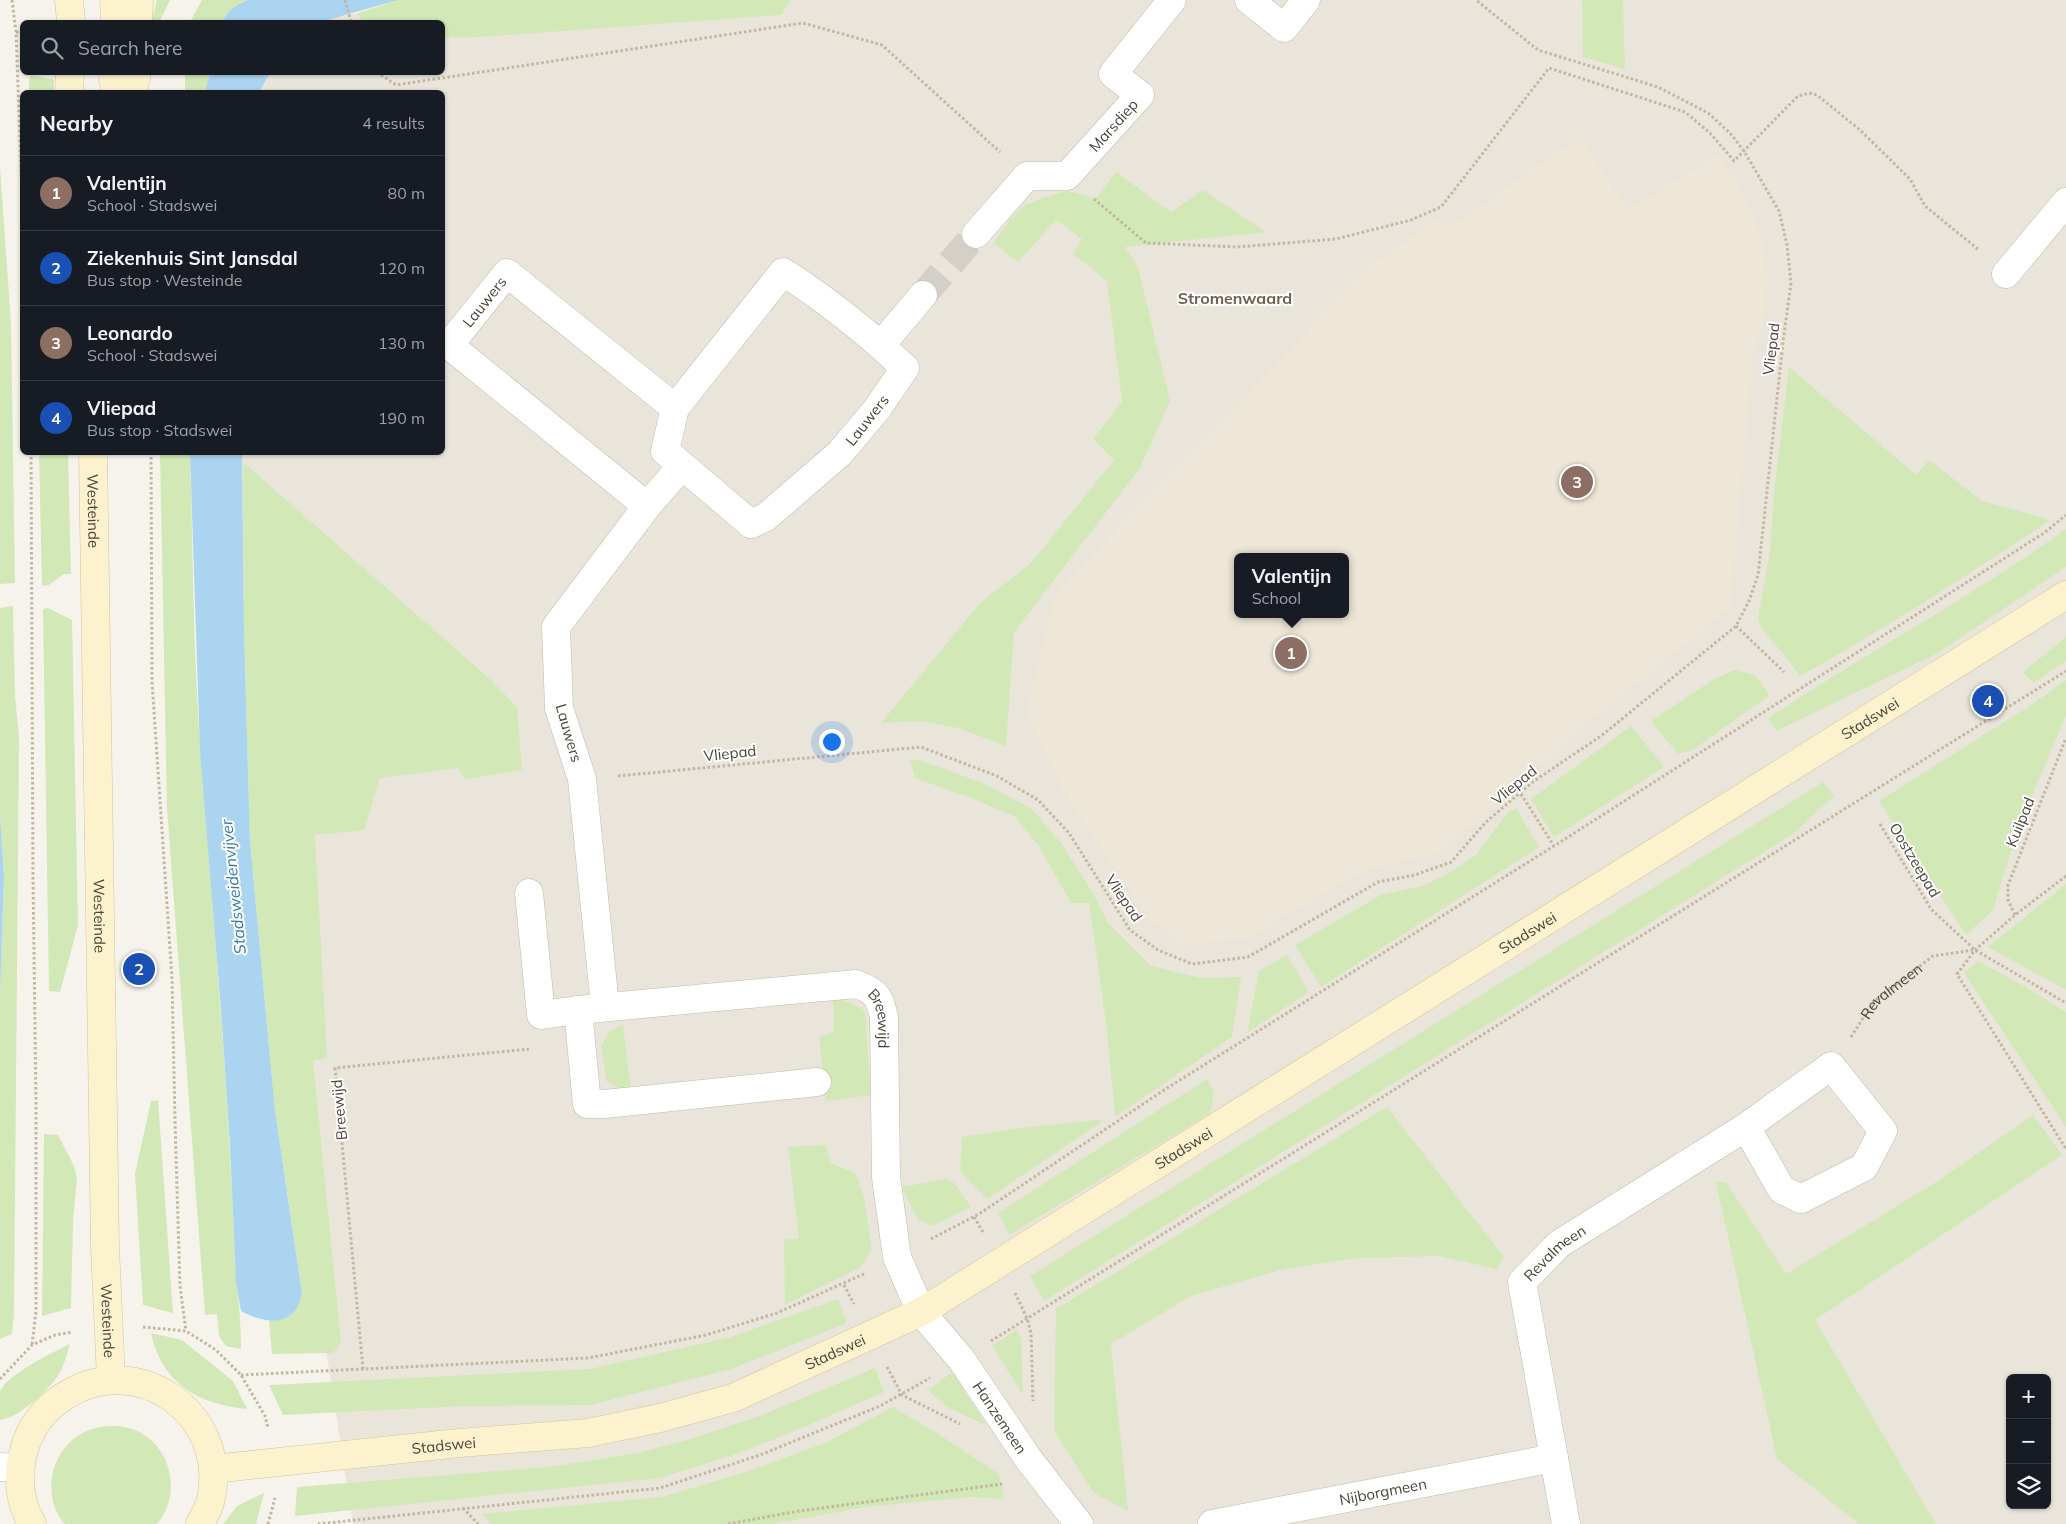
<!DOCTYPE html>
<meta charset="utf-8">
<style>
body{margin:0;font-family:Mulish,sans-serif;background:#20242c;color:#f1f3f6}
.controls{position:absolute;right:15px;bottom:15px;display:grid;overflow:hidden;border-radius:8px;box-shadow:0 1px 4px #0004}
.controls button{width:45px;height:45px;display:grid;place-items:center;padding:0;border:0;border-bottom:1px solid #363941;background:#171b24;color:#f1f3f6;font:25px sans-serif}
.you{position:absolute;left:831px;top:741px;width:18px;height:18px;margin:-12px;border:4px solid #fff;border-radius:50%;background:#1a73e8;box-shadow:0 0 0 8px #1a73e833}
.badge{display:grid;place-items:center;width:32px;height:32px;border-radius:50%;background:#f54224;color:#fff;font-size:16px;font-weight:700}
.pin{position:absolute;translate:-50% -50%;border:2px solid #fff;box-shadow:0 1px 5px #0006}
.popup{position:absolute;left:1234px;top:553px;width:115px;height:65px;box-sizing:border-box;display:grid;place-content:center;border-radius:8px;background:#171b24;filter:drop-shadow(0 1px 4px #0005);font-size:16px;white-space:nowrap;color:#9ea1a6}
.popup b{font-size:19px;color:#f1f3f6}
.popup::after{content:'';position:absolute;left:50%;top:100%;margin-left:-10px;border:10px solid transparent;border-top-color:#171b24}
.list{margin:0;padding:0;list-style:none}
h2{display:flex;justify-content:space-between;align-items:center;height:65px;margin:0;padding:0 20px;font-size:21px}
h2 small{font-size:16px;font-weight:400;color:#9ea1a6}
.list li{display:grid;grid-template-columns:32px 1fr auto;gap:15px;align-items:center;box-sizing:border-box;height:75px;padding:0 20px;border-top:1px solid #363941}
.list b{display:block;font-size:19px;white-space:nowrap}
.list p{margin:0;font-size:16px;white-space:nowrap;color:#9ea1a6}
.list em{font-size:16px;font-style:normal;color:#9ea1a6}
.icon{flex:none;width:28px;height:28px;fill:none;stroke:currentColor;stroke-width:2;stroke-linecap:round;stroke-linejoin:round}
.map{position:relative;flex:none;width:2066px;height:1524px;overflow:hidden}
.search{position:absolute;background:#171b24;box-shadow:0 1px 4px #0004;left:20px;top:20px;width:425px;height:55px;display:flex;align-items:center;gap:12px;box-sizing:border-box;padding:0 18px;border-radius:8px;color:#9ea1a6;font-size:19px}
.panel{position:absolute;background:#171b24;box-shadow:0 1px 4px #0004;left:20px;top:90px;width:425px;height:365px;border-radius:8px}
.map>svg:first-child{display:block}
.residential{fill:#e9e5da;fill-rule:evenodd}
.education{fill:#eee7d7;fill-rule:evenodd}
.green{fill:#d2e8b7}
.water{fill:#abd4f0}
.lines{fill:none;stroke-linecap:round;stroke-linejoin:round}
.street-tunnel{stroke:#d4d0c8;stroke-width:28;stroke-dasharray:28 14;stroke-linecap:butt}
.street-casing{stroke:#c1baaf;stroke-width:29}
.secondary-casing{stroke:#d4c59d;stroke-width:29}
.path{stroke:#c3b6a0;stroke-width:3;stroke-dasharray:2.5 2.5;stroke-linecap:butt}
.street{stroke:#fff;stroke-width:28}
.secondary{stroke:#fdf2ce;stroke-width:28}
.labels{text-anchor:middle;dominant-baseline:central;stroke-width:4;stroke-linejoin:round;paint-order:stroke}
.street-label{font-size:15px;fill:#4a4439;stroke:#fff}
.neighbourhood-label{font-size:16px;font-weight:bold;fill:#6d6151;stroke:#fff}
.water-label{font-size:16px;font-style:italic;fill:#327aad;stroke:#fff}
</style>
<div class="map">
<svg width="2066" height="1524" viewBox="0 0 2066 1524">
<rect width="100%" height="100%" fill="#f6f3ec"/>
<path class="residential" d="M790,0H2066V1524H353L256,896L244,630L242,453L442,452V92H259L270,73L442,72L443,38L782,15ZM1237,557H1345V614H1237ZM2010,1378H2047V1505H2010Z
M358,13L361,22H321L338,17Z"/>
<path class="education" d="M1579,137L1628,210L1718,155L1739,185L1761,235L1767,273L1765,315L1753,357L1730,608L1591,720L1439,853L1364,870L1246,939L1183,944L1148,918L1065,794L1026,714L1056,593L1303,336L1362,271L1439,219L1448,226L1464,218ZM1237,557H1345V614H1237Z"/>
<path class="green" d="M157,0H170L160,21L151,22Z
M202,0H248C236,5 227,10 223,22H190Z
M398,0H790L782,15L479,37L443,38L442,22H361L358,13Z
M1582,0H1623L1625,69L1583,57Z
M185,73H210L205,92H185Z
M31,76L54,79V92H29V80Z
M0,166L11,324L15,583L0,584Z
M1116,172L1171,212L1203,190L1266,232L1125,247L1138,267L1170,401L1140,468L1014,632L1006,746L958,728L921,721L881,723L981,602L1031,563L1114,460L1093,439L1122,401L1107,281L1073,254L1082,239L1056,220L1018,262L994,243L1012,217L1025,205L1045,197L1067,191L1096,198Z
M1789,367L1916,475L1929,460L1982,501L2051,520C1969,574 1887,628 1800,676C1795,669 1789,661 1783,653C1774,642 1761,633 1758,618L1770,551L1774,493Z
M39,453H68L71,574H64L49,585L42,586Z
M160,453H190C193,553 193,655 201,755C213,917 228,1079 234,1241C236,1278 241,1313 241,1349L226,1346L219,1336L217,1314L205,1315L167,808Z
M243,462L491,680L517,707L522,770L465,779L458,768L380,778L364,830L315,835L327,1058L313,1060L341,1342L336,1350L331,1353L272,1354L269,1320L281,1319L302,1292L275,1111L250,841L244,630Z
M2066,529V567L1936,654L1776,731L1769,718C1866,652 1971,598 2066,529Z
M13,606L15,697L19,737L14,1313L12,1334L0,1339V996L4,875L0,816V608Z
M48,608L72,620L78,925L60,992L49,991L43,609Z
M2066,637V661L2033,683L2023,672Z
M1734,670L1755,675L1768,692L1769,696L1694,749L1678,754L1651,721L1713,680Z
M2066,680V716L2018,829L1993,910L1966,935L1879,801L2028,707Z
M1631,726L1664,767L1554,837L1531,799Z
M910,759L919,760L983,783L1032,809L1061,843L1093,893L1108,923L1151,966L1199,978L1241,977L1232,1037L1115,1117L1107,1030L1089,903H1071L1039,846L1014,816L966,796L915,778Z
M1823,782L1834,796L1793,834L1044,1301L1030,1276Z
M1516,808L1539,847L1321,987L1295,945L1381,895L1422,886L1451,872L1476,855L1507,813Z
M2066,884V990L1988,947Z
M1287,955L1309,992L1247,1033L1259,971Z
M1978,961L2026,987L2066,1012V1127L1964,973Z
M833,999C847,1000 855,1003 865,1013L871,1095L826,1101L819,1037L834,1032Z
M623,1025L631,1090L618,1088L607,1082L601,1046L610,1031Z
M1207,1079L1214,1092L1210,1113L1009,1235L998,1213Z
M158,1100L173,1313L143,1305L135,1174L151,1101Z
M1387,1107L1504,1257L1497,1269L1439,1256L1357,1258L1284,1269L1191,1296L1111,1344L1128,1511L1094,1493L1054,1431L1056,1309Z
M2033,1115L2062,1155L1815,1320L1936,1524H1859L1777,1459L1716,1182H1726L1786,1274L1938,1181Z
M1106,1119L987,1199L960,1171L962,1137L1013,1129Z
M44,1134L58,1135L74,1166L77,1178L73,1220L71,1308L42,1316Z
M826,1145L831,1163L856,1174L864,1197L872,1250L861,1267L785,1305L784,1240L799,1238L788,1147Z
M946,1179L954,1183L971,1207L933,1226L918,1220L902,1187Z
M838,1299L847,1323L731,1369L590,1405L466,1406L283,1415L269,1385L590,1369L731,1337Z
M1016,1330L1021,1338L1023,1395L992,1346Z
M151,1333L182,1340L233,1381L247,1409C198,1404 162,1384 151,1333Z
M70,1344C67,1354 64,1366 59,1374C49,1390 19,1418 0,1420C0,1412 0,1400 0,1392C4,1376 55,1351 70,1344Z
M875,1368L884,1392L788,1434L733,1455L660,1478L295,1516L297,1487L549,1467L638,1453L684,1441L757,1417Z
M952,1372L987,1426L946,1406L928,1390Z
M893,1407L935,1432L999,1474L1004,1499L972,1497L865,1507L774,1524H492L482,1514L662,1497L746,1472L825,1443Z
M118,1426C124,1427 131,1428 137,1431C172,1447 182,1495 157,1524H65C41,1498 50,1451 81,1434C93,1427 104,1426 118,1426Z
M264,1493L256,1524H223L237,1506Z"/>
<path class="water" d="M248,0H398L321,22H223C227,10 236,5 248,0Z
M210,73V72L270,73L259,92H205Z
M190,453H242L244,630L250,841L275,1111L302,1293C296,1327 266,1325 241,1311L236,1282L230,1146L221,1010L200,751Z
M0,816L4,875L0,996Z"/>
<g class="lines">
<path class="street-tunnel" d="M923,295L976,234"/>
<defs>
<g id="street">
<path d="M1249,0L1284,28L1306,0"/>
<path id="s2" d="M976,234L1027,176H1067L1140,95L1113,74L1172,0"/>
<path d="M783,272C827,300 867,332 905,368L877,409L840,453L766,517L751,524L665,451L675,408Z"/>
<path d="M2006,274L2066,202"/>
<path d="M881,345L923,295"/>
<path id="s3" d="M647,506L449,345L507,273L675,408"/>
<path d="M529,893L541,1015L578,1010"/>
<path d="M605,1006L582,779L559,708L556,627L647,506L681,467"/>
<path id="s4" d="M817,1082L605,1104H587L578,1010L856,984C877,992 879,996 884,1017L886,1177L897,1257L921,1312L961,1359L1027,1457L1079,1524"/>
<path d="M0,1467L19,1468"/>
<path id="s5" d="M1212,1524L1554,1458"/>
<path id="s6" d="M1566,1524L1522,1282L1559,1244L1746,1127L1831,1066L1883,1131L1864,1167L1801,1199L1782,1190L1746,1127"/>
</g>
<g id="secondary">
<path d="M69,0L71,22"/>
<path d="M114,0L115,22"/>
<path d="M138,22L139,0"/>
<path d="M114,72L113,80L117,92"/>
<path d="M69,92L70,72"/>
<path d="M131,92L136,79L137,72"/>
<path id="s7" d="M93,452L105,1247L111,1379"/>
<path id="s8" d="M213,1469L459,1443L588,1433L660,1418L733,1398L921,1312L2066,595"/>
<path d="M32,1524C19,1501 17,1475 24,1450C30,1428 43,1410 63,1397C136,1348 229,1413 211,1499C209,1508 204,1516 200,1524"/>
</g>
</defs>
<use href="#street" class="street-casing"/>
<use href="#secondary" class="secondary-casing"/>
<g class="path">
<path d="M12,0L16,32L22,195"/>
<path d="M345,0L351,22"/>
<path d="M16,32L22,33"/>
<path d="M377,72L396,85L803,23L882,45L1000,152"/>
<path d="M1094,199L1146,243L1237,247L1336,239L1411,220L1441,207L1549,68L1685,112L1710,133L1734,161L1798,96L1809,93L1817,95L1860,130L1910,179L1925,206L1979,250"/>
<path d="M31,452L33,876L36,1104V1311L32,1345"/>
<path d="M151,452L152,681L172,979L175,1121L180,1286L186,1331"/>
<path d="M1736,626L1784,672"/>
<path d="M618,776L921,747L997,776L1038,800L1069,833L1130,930L1158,950L1192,964L1248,957L1378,882L1415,875L1451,862L1486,822L1534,781L1601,736L1736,626L1749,601L1758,575L1783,342L1791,283L1787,245L1779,211L1744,151L1730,133L1708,113L1658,87L1538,50L1476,0"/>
<path d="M1521,794L1554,846"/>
<path d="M1880,824L1931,909L1975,950L2066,1003"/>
<path d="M2066,876L2015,915L1975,950L1957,974L2066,1149"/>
<path d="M2015,915L2008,900V885L2066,738"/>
<path id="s1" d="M1851,1037L1874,1001L1933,956L1974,950"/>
<path d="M974,1217L983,1232"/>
<path d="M931,1239L979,1214L1164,1090L1554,846L2044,533L2066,515"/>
<path d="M844,1285L854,1304"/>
<path d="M1015,1293L1027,1318L1031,1333L1033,1401"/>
<path d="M143,1327L186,1331L216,1350L241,1375L265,1416L268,1428"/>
<path d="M991,1341L2066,671"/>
<path d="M887,1367L902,1395L960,1424"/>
<path d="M363,1369L335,1068L529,1049"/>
<path d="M241,1375L588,1358L706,1335L777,1313L866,1273"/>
<path d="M0,1379L32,1345L55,1335L73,1332"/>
<path d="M463,1508L478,1524"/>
<path d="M268,1524L275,1498"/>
<path d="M318,1524L660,1488L760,1455L880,1406L930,1378"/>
<path d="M728,1524L799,1511L1002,1484"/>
</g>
<use href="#street" class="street"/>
<use href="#secondary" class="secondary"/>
</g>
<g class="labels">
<g class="street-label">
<text stroke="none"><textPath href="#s2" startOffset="186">Marsdiep</textPath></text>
<text stroke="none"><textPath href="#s3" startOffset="311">Lauwers</textPath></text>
<text transform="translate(1771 349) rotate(-83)">Vliepad</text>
<text transform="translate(867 420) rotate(-52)">Lauwers</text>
<text stroke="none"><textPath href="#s7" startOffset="59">Westeinde</textPath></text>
<text stroke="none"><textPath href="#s8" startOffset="1852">Stadswei</textPath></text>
<text transform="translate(569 733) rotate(74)">Lauwers</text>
<text transform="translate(730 753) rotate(-6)">Vliepad</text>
<text transform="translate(1514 785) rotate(-39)">Vliepad</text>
<text transform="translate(2020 822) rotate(-68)">Kuilpad</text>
<text transform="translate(1915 860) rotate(59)">Oostzeepad</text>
<text transform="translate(1124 898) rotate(56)">Vliepad</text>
<text stroke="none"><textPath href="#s7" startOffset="464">Westeinde</textPath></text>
<text stroke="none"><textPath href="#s8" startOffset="1448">Stadswei</textPath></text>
<text stroke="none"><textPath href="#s1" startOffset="62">Revalmeen</textPath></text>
<text stroke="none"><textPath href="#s4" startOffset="652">Breewijd</textPath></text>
<text transform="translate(339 1110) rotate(-95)">Breewijd</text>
<text stroke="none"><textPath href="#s8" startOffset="1042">Stadswei</textPath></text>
<text stroke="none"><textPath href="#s6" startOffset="290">Revalmeen</textPath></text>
<text stroke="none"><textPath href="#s7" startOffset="869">Westeinde</textPath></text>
<text stroke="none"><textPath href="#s8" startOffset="638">Stadswei</textPath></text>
<text stroke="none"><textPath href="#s4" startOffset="1084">Hanzemeen</textPath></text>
<text stroke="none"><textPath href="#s8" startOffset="232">Stadswei</textPath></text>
<text stroke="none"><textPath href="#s5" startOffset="174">Nijborgmeen</textPath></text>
</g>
<g class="neighbourhood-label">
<text x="1235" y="298">Stromenwaard</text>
</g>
<g class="water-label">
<text transform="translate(233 887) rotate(-96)">Stadsweidenvijver</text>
</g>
</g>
</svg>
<div class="controls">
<button>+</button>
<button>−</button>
<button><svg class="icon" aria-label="layers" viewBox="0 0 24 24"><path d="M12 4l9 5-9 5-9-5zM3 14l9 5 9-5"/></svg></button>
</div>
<div class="you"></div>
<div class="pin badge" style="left:1291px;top:653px;background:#8d6e63">1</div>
<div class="popup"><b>Valentijn</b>School</div>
<div class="pin badge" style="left:139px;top:969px;background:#1a4fb4">2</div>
<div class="pin badge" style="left:1577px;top:482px;background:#8d6e63">3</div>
<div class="pin badge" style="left:1988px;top:701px;background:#1a4fb4">4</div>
<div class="search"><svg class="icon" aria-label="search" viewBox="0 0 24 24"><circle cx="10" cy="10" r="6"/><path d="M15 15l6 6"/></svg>Search here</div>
<section class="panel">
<h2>Nearby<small>4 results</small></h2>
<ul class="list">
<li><span class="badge" style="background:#8d6e63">1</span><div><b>Valentijn</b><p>School · Stadswei</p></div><em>80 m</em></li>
<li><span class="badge" style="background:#1a4fb4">2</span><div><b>Ziekenhuis Sint Jansdal</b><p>Bus stop · Westeinde</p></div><em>120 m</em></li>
<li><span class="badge" style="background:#8d6e63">3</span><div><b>Leonardo</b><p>School · Stadswei</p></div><em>130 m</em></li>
<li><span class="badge" style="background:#1a4fb4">4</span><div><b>Vliepad</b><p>Bus stop · Stadswei</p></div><em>190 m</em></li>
</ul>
</section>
</div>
